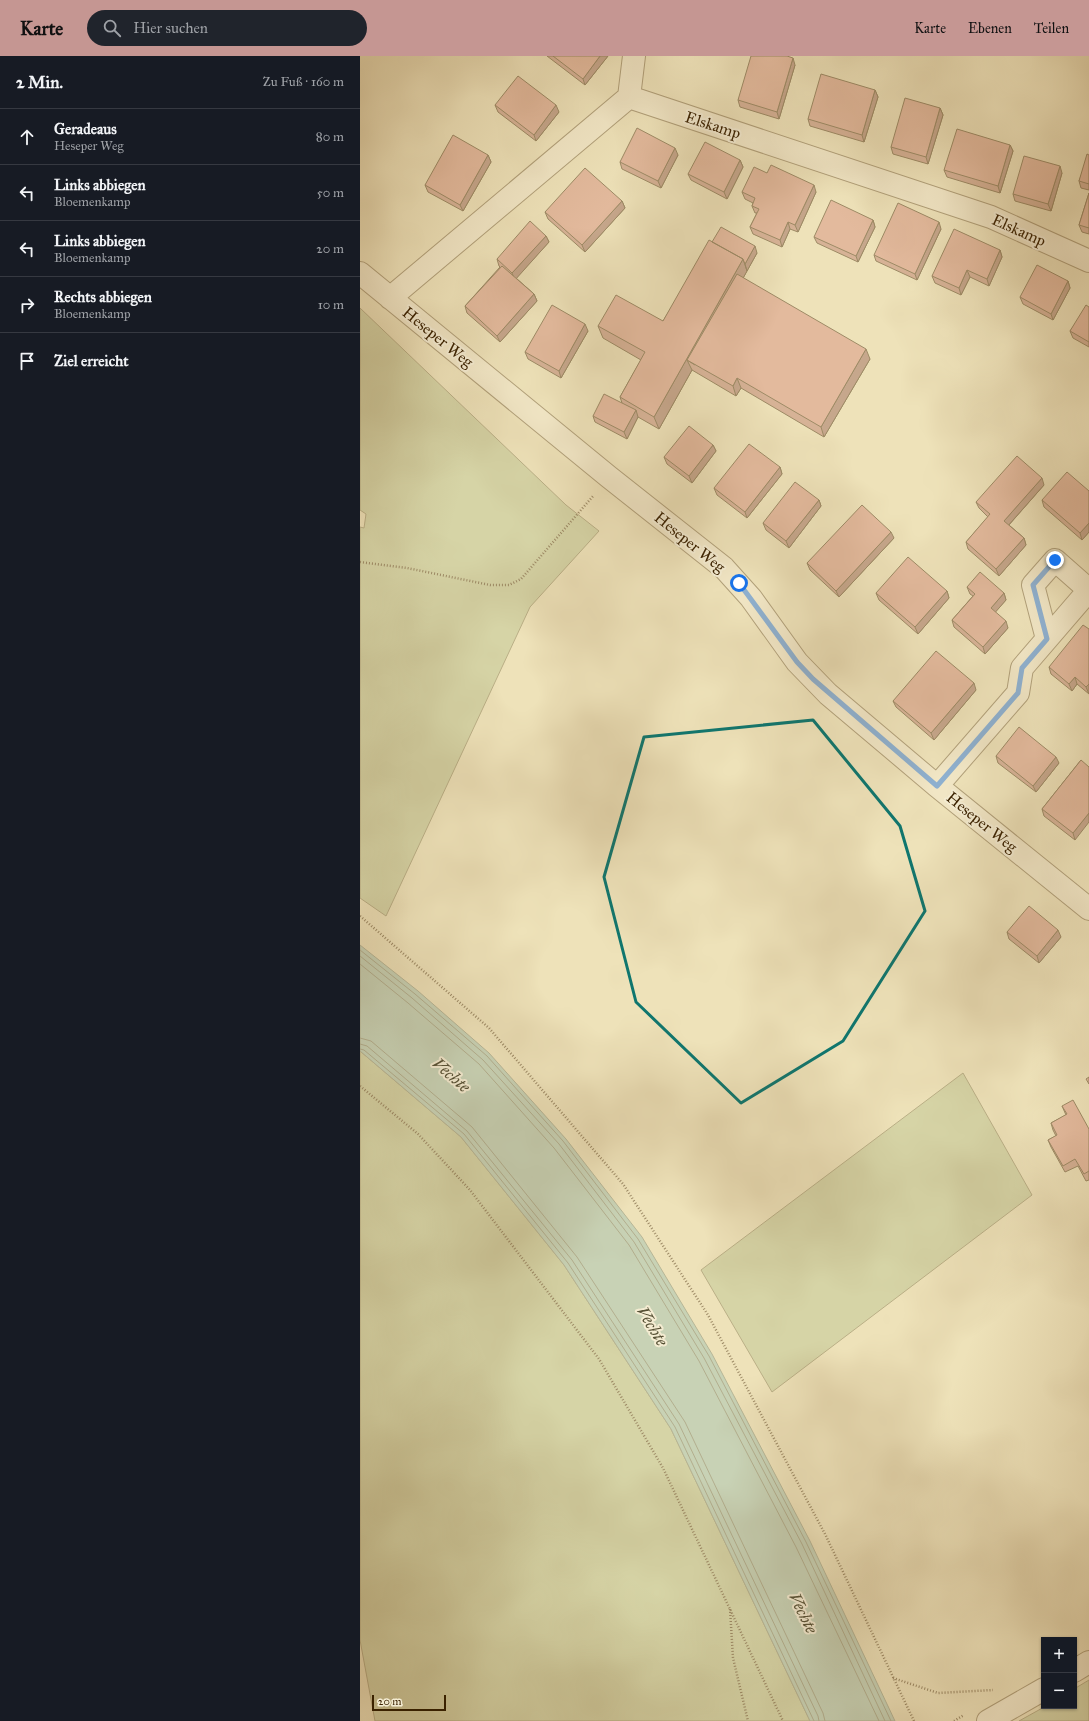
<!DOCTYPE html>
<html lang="de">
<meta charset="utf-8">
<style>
body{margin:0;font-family:"IM FELL Great Primer",serif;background:#20242c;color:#f1f3f6}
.controls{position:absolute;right:12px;bottom:12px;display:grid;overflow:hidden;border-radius:0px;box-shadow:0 1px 3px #0004}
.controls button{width:36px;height:36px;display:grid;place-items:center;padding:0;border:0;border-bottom:1px solid #363941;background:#171b24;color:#f1f3f6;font:20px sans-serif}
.scale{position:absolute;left:12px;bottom:10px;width:74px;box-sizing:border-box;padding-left:4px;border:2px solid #3b2200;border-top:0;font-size:11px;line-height:14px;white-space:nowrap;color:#3b2200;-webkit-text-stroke:3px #f4ecd2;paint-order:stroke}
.stop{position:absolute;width:12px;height:12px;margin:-9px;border:3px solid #1a73e8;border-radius:50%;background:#fff}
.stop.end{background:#1a73e8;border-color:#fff;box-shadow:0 1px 4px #0008}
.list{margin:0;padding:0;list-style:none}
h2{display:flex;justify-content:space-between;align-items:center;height:52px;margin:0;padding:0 16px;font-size:17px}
h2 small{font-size:13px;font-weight:400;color:#9ea1a6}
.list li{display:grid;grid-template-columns:26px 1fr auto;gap:12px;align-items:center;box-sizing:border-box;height:56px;padding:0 16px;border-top:1px solid #363941}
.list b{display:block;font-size:15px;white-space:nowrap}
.list p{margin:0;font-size:13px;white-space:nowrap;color:#9ea1a6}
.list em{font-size:13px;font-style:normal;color:#9ea1a6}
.icon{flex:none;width:22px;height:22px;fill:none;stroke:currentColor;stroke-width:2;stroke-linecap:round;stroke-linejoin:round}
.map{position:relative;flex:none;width:729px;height:1665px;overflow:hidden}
header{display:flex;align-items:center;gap:24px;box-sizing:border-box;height:56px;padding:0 20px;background:#c59692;color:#111}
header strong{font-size:19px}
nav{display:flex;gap:22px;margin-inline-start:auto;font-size:14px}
.search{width:280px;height:36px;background:#20242c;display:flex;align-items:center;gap:10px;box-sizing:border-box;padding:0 14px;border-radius:22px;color:#9ea1a6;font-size:15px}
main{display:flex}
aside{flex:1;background:#171b24}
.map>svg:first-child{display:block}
.green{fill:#b9c38f;stroke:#7a7248}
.water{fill:#99beb0;stroke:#73806a}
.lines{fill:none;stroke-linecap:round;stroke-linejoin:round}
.shore{stroke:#6a7058;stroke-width:1}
.minor-casing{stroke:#68522e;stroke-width:24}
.tertiary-casing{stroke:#68522e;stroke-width:24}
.path{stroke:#3b2200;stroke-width:2.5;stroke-dasharray:1 2;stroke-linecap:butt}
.minor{stroke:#f4ecd2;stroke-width:22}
.tertiary{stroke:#f4ecd2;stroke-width:22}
.wall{fill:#b8786a;stroke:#3b2200}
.shaded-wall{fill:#966156;stroke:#3b2200}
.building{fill:#d68b7b;stroke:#3b2200}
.route{stroke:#1a73e8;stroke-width:5}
.marked{fill:none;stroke:#0f766e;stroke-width:3;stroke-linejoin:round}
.labels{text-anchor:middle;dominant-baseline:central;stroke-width:4;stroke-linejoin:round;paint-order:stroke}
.street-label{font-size:16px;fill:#3b2200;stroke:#f4ecd2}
.water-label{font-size:17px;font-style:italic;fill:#575135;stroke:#f4ecd2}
</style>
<header>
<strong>Karte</strong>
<div class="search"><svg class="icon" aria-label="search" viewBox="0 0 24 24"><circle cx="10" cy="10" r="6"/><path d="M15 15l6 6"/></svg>Hier suchen</div>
<nav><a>Karte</a><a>Ebenen</a><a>Teilen</a></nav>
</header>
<main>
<aside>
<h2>2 Min.<small>Zu Fuß · 160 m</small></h2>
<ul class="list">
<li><svg class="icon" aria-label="ahead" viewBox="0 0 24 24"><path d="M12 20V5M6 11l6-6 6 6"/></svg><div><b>Geradeaus</b><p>Heseper Weg</p></div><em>80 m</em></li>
<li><svg class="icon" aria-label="left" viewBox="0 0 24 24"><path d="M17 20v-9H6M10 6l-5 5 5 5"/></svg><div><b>Links abbiegen</b><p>Bloemenkamp</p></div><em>50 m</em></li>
<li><svg class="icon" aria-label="left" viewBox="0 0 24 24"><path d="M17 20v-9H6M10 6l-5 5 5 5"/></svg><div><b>Links abbiegen</b><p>Bloemenkamp</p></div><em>20 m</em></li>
<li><svg class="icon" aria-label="right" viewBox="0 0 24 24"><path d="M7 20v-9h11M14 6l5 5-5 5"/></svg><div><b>Rechts abbiegen</b><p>Bloemenkamp</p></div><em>10 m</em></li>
<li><svg class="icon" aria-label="arrive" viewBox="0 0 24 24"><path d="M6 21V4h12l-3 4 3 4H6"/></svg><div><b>Ziel erreicht</b></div></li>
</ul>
</aside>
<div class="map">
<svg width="729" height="1665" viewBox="0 0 729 1665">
<rect width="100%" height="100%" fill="#eee2b9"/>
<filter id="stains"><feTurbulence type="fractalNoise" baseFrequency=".005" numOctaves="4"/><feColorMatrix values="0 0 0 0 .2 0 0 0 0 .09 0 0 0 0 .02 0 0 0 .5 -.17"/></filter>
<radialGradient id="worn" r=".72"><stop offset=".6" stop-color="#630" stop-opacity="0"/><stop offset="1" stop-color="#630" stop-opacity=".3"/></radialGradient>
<path class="green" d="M0,252L206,449L239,475L170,551L26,860L0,842V471L4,472L6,458L0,454Z
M0,995L101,1081L204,1209L311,1373L450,1665H15L0,1584Z
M603,1017L672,1139L412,1336L341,1214Z
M729,1624V1665H659L686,1650H714V1633Z"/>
<path class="water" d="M0,889L58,935L129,997L206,1083L282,1181L352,1298L450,1485L535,1665H450L311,1373L204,1209L101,1081L0,995Z"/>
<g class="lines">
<path class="shore" d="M0,894L55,938L127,1000L203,1085L278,1183L349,1300L446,1486L531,1665
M0,900L52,942L123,1004L199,1088L274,1186L344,1302L442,1488L525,1665
M0,908L48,947L119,1008L194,1092L269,1189L339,1305L436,1491L519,1665
M0,982L11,985L112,1071L217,1201L325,1366L463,1657L465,1665
M0,988L7,990L107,1075L212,1204L319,1368L458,1660L459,1665
M0,993L4,994L104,1078L208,1207L315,1371L454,1665"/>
<defs>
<path id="minor" d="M269,41L274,0
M0,217L249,421L364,512L391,542L437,606L468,638L577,730L729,853
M30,242L269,41L631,161L729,205
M687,583L673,529L695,504L729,534
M577,730L658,637L662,612L729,534"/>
<path id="tertiary" d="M714,1615L729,1606
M628,1665L684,1633"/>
</defs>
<use href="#minor" class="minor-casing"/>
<use href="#tertiary" class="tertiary-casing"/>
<path class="path" d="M0,506L47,512L130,529H149L161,523L234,439
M0,860L129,972L263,1128L348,1259L465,1478L554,1665
M0,1030L58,1078L110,1134L239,1303L303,1412L423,1665
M370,1553L373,1602L388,1665
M533,1622L578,1637L633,1634
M594,1665L604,1659"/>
<use href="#minor" class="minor"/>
<use href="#tertiary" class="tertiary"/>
</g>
<path class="wall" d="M187,0H248L225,29Z
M435,9L419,63L380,51L378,44Z
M515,34L518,41L504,86L450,70L448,63Z
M135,49L199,56L176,85L138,56Z
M580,52L583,59L568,108L533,98L531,91Z
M650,89L653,95L640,137L587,121L584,114Z
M128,99L131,106L103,155L68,136L65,129Z
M318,99L301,132L262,113L260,106Z
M729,99V134L721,132L719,125Z
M380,104L383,111L367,143L331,124L328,118Z
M407,117L456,136L438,176L430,173L422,191L393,178L390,171L397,157H395L392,150L393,147L385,143L382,136Z
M702,117L691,155L655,145L653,138Z
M729,137V178L722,176L719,169Z
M262,145L265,152L225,196L188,163L185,156Z
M513,164L515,171L498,206L457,187L454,181Z
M581,173L557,224L516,205L514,199Z
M186,180L189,186L156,222L174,238L177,245L140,286L107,257L105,250L140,211L139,210L137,203Z
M352,186L397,197L383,222L510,303L464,381L381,332L376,340L332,314L299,373L278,361L267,383L235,366L233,360L262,347L260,341L281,304L243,282L238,270L303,265Z
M640,194L642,201L629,230L610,221L601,239L575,227L572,220Z
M708,225L710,232L693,264L663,248L660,241Z
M729,251V291L713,282L710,275Z
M228,275L201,322L168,303L165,296Z
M353,389L356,395L332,427L307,408L304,401Z
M420,411L422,418L387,462L357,439L354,432Z
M684,429L649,469L664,482L666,489L639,520L608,493L606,486L628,461L619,452L616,446Z
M729,435V476L722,484L684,451L682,444Z
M459,444L461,450L429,492L406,474L403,467Z
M534,482L479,541L450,514L447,507Z
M607,531L644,537L646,544L635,556L648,572L625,598L594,571L592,564L613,540L610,538Z
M587,535L589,542L558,578L519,544L516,537Z
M729,573V638L717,628L712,635L691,618L689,611Z
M616,634L574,684L536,651L533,645Z
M636,700L699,707L676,736L638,707Z
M721,704L715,784L684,760L682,753Z
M647,876L701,881L679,907L649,883Z
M702,1050L729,1073V1124L726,1125L718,1110L705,1116L691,1091L688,1084L696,1080L693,1074L691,1067L706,1059Z"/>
<path class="shaded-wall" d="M240,0H248L225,29L223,23Z
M433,2L435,9L419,63L417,56Z
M515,34L518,41L504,86L502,79Z
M196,49L199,56L176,85L174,79Z
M580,52L583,59L568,108L566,101Z
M650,89L653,95L640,137L638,130Z
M315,92L318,99L301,132L298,125Z
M128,99L131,106L103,155L100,149Z
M380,104L383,111L367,143L364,136Z
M700,110L702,117L691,155L688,148Z
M454,129L456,136L438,176L435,169Z
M262,145L265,152L225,196L222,189Z
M513,164L515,171L498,206L496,200Z
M428,166L430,173L422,191L420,184Z
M579,166L581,173L557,224L555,218Z
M186,180L189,186L155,224L152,217Z
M395,190L397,197L387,215L385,208Z
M640,194L642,201L629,230L627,223Z
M383,203L387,215L335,309L327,304L332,314L299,373L294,361Z
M607,214L610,221L601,239L599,232Z
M708,225L710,232L693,264L691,258Z
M174,238L177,245L140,286L137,280Z
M225,268L228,275L201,322L199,315Z
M506,293L510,303L464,381L461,371Z
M377,322L381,332L376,340L373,330Z
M276,354L278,361L267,383L264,376Z
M353,389L356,395L332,427L329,420Z
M420,411L422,418L387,462L385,456Z
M682,422L684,429L646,472L644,465Z
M459,444L461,450L429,492L426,485Z
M729,467V476L722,484L720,477Z
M531,476L534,482L479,541L476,535Z
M664,482L666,489L639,520L636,513Z
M587,535L589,542L558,578L555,571Z
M644,537L646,544L633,559L631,552Z
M646,565L648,572L625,598L623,591Z
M715,621L717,628L712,635L709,628Z
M614,627L616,634L574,684L571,677Z
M729,628V638L726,631Z
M696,701L699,707L676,736L673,730Z
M729,757V766L715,784L713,777Z
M698,874L701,881L679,907L677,900Z"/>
<path class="building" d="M193,0H240L223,23Z
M391,0H427L433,2L417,56L378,44Z
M461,18L515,34L502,79L448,63Z
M158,20L196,49L174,79L135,49Z
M545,42L580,52L566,101L531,91Z
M277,72L315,92L298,125L260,106Z
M597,73L650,89L638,130L584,114Z
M93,79L128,99L100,149L65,129Z
M345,86L380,104L364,136L328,118Z
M727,98L729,99V128L719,125Z
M664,100L700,110L688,148L653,138Z
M411,109L454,129L435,169L428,166L420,184L390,171L399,153L392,150L395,142L382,136L394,111L407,117Z
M225,112L262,145L222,189L185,156Z
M729,137V172L719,169Z
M471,144L513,164L496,200L454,181Z
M538,147L579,166L555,218L514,199Z
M170,165L186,180L152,217L137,203Z
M361,171L395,190L385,208L383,203L352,186Z
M594,173L640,194L627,223L607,214L599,232L572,220Z
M349,184L383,203L294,361L260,341L285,296L238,270L256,239L303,265Z
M677,209L708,225L691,258L660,241Z
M142,210L174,238L137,280L105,250Z
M377,218L506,293L461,371L377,322L373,330L327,304Z
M192,249L225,268L199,315L165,296Z
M726,249L729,251V286L710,275Z
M244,338L276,354L264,376L233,360Z
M329,370L353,389L329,420L304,401Z
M389,388L420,411L385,456L354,432Z
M657,400L682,422L644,465L664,482L636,513L606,486L630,458L616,446Z
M707,416L729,435V467L720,477L682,444Z
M435,426L459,444L426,485L403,467Z
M502,449L531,476L476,535L447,507Z
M548,501L587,535L555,571L516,537Z
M620,516L644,537L631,552L646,565L623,591L592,564L615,538L607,531Z
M723,569L729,573V628L726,631L715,621L709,628L689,611Z
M576,595L614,627L571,677L533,645Z
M659,671L696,701L673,730L636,700Z
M721,704L729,711V757L713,777L682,753Z
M669,850L698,874L677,900L647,876Z
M729,1021V1028L726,1023Z
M713,1044L729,1073V1115L724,1118L715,1103L703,1110L688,1084L697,1079L691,1067L707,1058L702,1050Z"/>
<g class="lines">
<path class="route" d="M379,527L437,606L453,623L577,730L658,637L662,612L687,583L673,529L695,504"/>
</g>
<path d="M0 0H729V1665H0ZM453,664L540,770L565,855L483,985L381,1047L276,946L244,821L284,681Z" fill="#eee2b9" fill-opacity=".55" fill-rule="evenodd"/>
<path class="marked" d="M453,664L540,770L565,855L483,985L381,1047L276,946L244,821L284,681Z"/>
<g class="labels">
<g class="street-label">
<text transform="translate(353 69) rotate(18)">Elskamp</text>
<text transform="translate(659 174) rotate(24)">Elskamp</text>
<text transform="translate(78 281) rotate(39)">Heseper Weg</text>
<text transform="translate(330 486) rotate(39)">Heseper Weg</text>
<text transform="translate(622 766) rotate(39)">Heseper Weg</text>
</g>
<g class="water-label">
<text transform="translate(91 1019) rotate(41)">Vechte</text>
<text transform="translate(292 1270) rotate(59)">Vechte</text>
<text transform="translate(443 1557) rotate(64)">Vechte</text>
</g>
</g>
<rect width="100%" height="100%" filter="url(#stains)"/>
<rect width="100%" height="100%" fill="url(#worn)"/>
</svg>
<div class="controls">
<button>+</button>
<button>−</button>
</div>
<div class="scale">20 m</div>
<div class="stop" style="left:379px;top:527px"></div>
<div class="stop end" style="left:695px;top:504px"></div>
</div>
</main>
